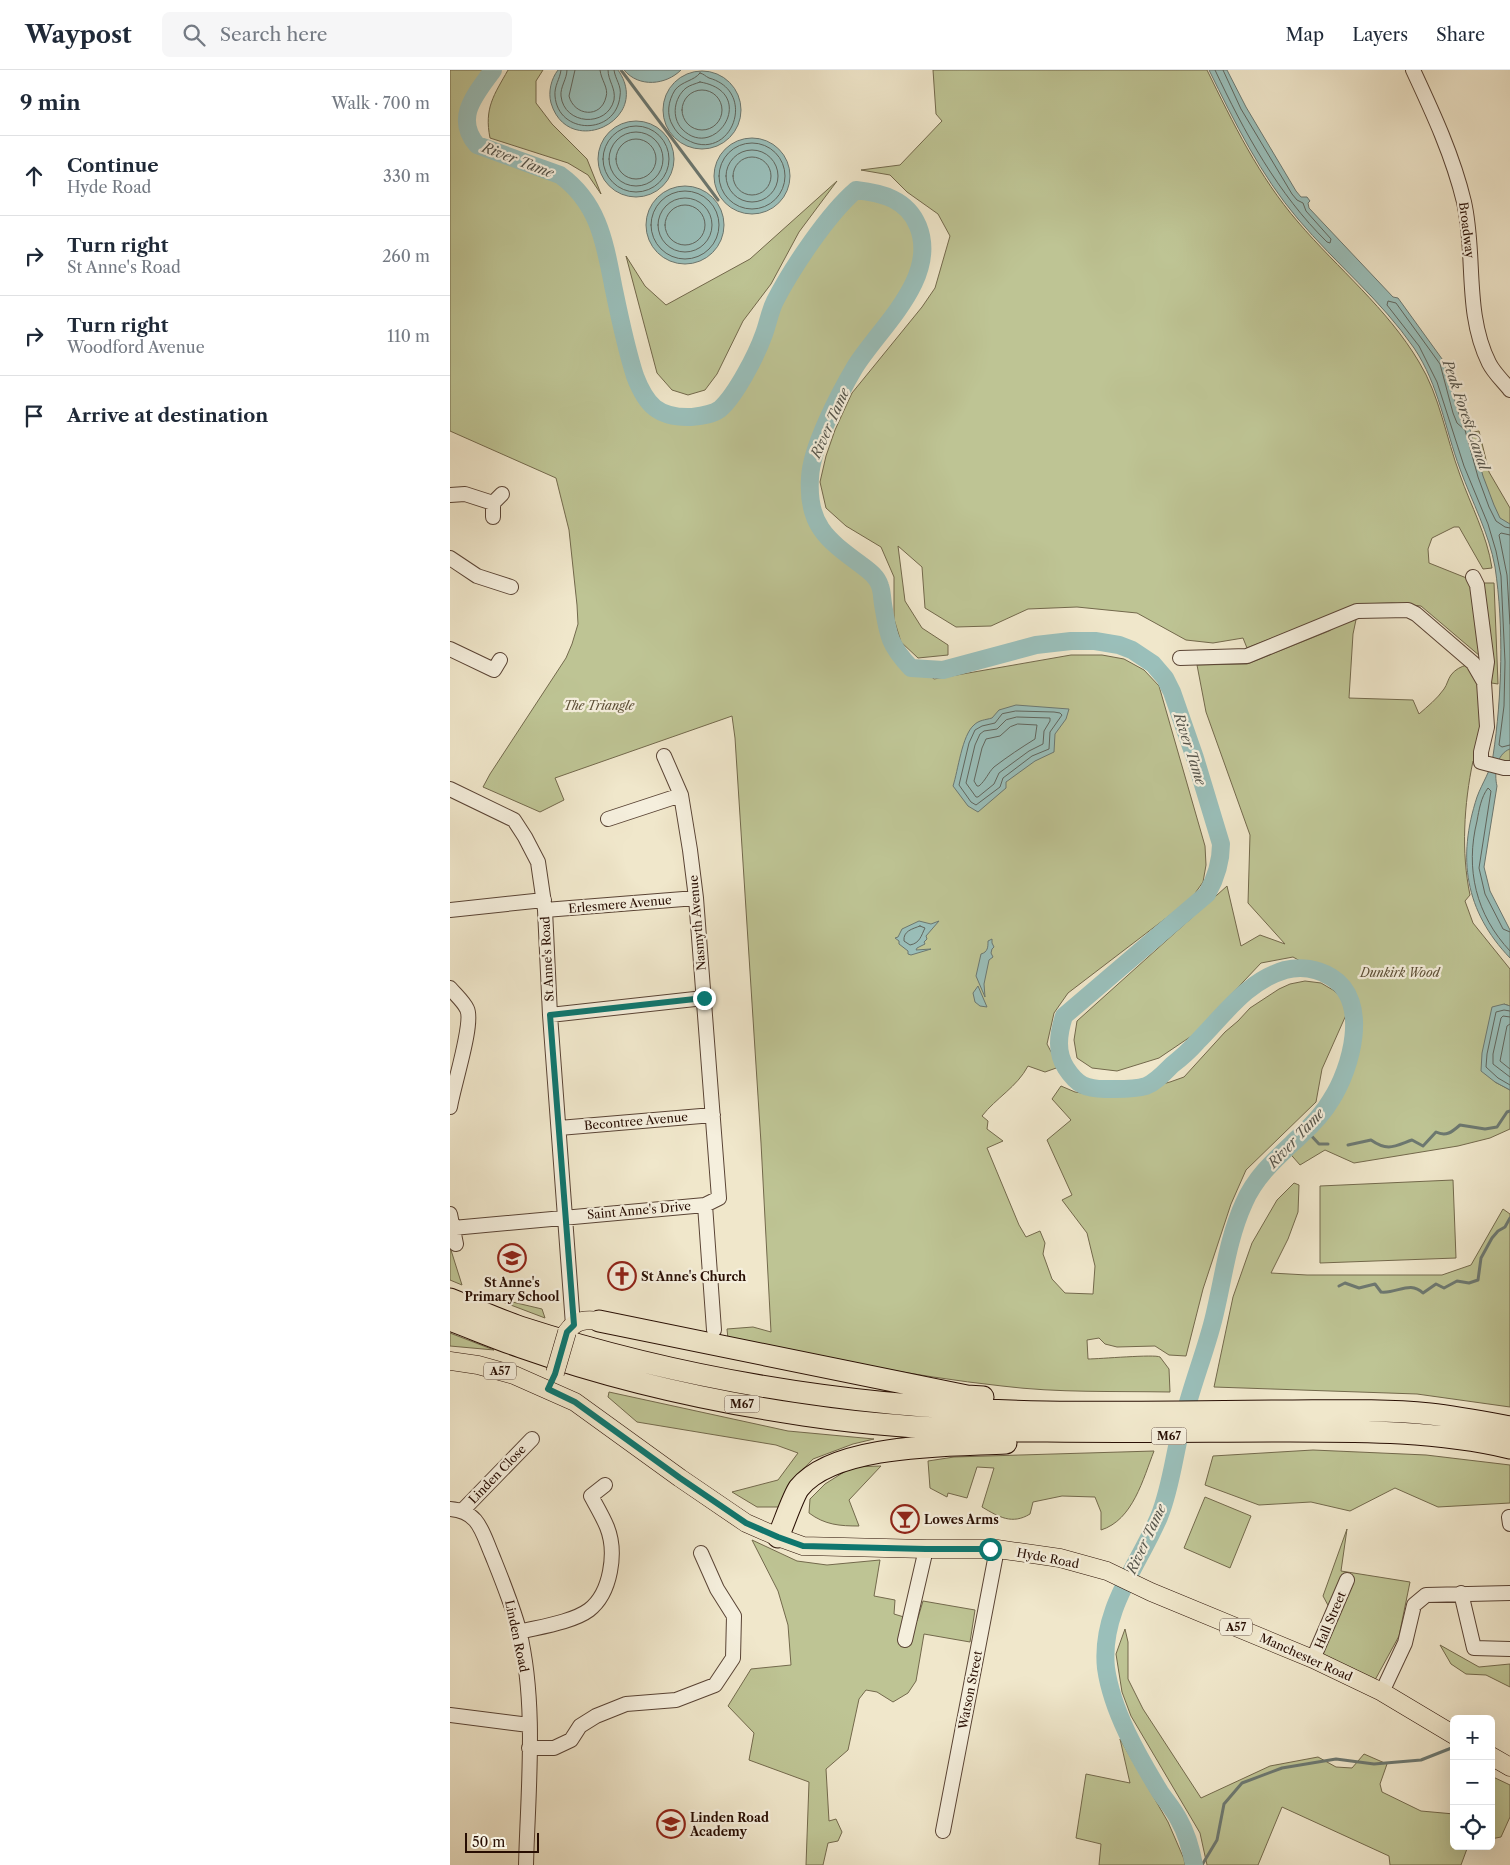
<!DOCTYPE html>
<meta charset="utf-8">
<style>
body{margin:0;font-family:"Libre Caslon Text",serif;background:#f6f6f7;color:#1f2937}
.controls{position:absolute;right:15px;bottom:15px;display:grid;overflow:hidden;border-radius:8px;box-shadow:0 5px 20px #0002}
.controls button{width:45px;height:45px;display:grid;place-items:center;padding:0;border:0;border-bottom:1px solid #e0e1e3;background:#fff;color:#1f2937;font:25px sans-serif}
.scale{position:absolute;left:15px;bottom:12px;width:74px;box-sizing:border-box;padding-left:5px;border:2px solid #280e03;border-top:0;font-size:14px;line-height:18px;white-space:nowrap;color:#280e03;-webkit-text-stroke:4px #f5efdd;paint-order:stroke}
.stop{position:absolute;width:15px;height:15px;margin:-11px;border:4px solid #0f766e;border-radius:50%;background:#fff}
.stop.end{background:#0f766e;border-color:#fff;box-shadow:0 1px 5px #0008}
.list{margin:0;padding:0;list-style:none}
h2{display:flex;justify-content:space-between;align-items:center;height:65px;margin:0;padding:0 20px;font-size:21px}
h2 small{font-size:16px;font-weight:400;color:#747a83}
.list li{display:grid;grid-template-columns:32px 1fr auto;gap:15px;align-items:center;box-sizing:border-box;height:80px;padding:0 20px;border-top:1px solid #e0e1e3}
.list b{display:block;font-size:19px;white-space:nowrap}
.list p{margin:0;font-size:16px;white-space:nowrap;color:#747a83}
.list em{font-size:16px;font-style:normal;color:#747a83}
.icon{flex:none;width:28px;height:28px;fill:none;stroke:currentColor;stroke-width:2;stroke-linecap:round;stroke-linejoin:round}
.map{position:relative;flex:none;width:1060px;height:1795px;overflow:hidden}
header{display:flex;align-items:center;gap:30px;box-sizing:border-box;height:70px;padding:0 25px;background:#fff;border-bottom:1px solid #e0e1e3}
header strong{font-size:24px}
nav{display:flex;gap:28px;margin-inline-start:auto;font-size:18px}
.search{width:350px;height:45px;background:#f6f6f7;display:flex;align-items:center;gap:12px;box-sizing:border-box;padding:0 18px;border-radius:8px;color:#747a83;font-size:19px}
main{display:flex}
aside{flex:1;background:#fff}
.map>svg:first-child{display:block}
.green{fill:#bec494;stroke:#73694c}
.water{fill:#9abfba;stroke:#6c7871}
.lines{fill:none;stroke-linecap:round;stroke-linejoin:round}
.shore{stroke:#61665e;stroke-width:1}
.stream{stroke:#6c7871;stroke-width:3}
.river{stroke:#9abfba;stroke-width:18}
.minor-casing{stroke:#5a4435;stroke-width:16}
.major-casing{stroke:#280e03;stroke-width:19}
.highway-casing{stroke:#280e03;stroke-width:23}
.minor{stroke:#f5efdd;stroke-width:14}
.major{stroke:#f0e7cb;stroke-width:18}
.highway{stroke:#f0e7cb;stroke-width:21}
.major-bridge-casing{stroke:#280e03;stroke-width:19;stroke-linecap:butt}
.major-bridge{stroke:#f0e7cb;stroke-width:18}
.route{stroke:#0f766e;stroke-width:6}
.labels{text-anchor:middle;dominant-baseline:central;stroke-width:4.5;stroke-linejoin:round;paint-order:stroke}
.shield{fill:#f5efdd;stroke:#665244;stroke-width:1}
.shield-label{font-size:11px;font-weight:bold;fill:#280e03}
.street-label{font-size:12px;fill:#280e03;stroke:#f5efdd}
.park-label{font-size:12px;font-style:italic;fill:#5c4e36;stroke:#f5efdd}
.poi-label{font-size:12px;font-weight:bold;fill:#280e03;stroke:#f5efdd;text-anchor:start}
.water-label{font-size:14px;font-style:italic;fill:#56554c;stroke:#f5efdd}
</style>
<header>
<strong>Waypost</strong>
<div class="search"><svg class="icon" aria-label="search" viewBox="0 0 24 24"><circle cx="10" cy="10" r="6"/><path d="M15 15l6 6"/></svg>Search here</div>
<nav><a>Map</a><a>Layers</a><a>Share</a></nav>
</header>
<main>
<aside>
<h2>9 min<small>Walk · 700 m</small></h2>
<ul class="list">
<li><svg class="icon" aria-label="ahead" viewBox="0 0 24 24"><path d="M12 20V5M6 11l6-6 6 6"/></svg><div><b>Continue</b><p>Hyde Road</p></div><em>330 m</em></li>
<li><svg class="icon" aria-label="right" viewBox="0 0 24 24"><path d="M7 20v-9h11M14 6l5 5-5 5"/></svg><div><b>Turn right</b><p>St Anne's Road</p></div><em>260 m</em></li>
<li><svg class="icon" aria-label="right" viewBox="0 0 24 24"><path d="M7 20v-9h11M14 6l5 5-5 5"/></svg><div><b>Turn right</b><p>Woodford Avenue</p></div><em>110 m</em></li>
<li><svg class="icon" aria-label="arrive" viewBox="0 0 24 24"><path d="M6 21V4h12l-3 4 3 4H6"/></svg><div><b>Arrive at destination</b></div></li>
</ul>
</aside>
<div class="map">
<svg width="1060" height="1795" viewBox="0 0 1060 1795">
<rect width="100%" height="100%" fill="#f0e7cb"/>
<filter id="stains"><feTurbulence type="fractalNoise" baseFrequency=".004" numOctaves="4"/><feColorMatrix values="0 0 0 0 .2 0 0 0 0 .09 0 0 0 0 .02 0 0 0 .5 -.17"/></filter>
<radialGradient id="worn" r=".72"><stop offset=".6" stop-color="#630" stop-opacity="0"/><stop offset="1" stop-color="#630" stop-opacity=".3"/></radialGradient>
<path class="green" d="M0,0H43C27,23 3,47 27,74L110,105C150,134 155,175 164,220C170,249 176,278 185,306C196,335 208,348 241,347C250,346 262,345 270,339C286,325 307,284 314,264C318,253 320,241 325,231C342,198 378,144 406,120C432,123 457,129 468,156C489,208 430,257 405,297C389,324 361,378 360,408C357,455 375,468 410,494C418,500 427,506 430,516C432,521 432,528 433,534C438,565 438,575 461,598L472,599L484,609L621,585H652L674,589L694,600L709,616L755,776L756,795L753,812L741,829L618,923L604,943L597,974L609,997L595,1002L578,996C567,1017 546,1028 532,1046L538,1051L537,1059L553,1071L537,1078L569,1155L576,1167L590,1161L595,1173L593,1184L602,1209L615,1223L643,1224L645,1196L637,1163L612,1130L622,1125L597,1070L621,1050L602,1029L611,1016L625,1022L639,1024H674L720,1012L734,1007L775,962L788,951L800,938L829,919L840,914L855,911L871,913L883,920L892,928L896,945L872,999L866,1032L796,1100L781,1134L753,1219L736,1286L719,1285L705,1276L667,1277L655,1274L649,1268L637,1270L638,1289C649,1289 705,1284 710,1287L719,1299L720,1322C664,1321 608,1323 552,1316C460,1306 369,1287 278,1269L277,1259L303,1257L321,1262L311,1073L285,668L282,646L105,708L114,730L90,742L33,717L40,704L116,588L122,574L128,554L127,535L119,460L106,408L0,361Z
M58,0H93L86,11V33L102,54L137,89L151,124L138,105L118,93L40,68C34,38 44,25 58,0Z
M483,0H757C783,53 809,107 848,152C888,199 937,238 969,292C990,326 996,368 1010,405C1021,436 1037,465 1042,498L1033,499L1009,457H1004L982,468L978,479L979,493L1029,513H1044L1048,614L1035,612L1030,689L1023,691C1014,734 1011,782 1020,825L1015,831L1023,853L1060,899V936L1054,934L1045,1012L1060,1020V1059L1040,1068L1008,1076L904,1093L875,1080L850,1095L836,1079L873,1042L885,1024L898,993L903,973L904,938L895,920L890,913L843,887L811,893L743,965L709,988L667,1001L642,998L627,988L624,970L627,951L777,816L791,876L810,865L835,874L798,833L800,765L756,642L747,595L797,594L879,561L907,545L903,564L899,628L963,630L969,644C978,636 987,629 994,619C997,615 998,609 1001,605C1009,594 1025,593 1037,592L971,536L942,533L908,534L797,578L793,568L763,573L736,570L687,543L627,537L578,539L541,556L506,557L475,538L472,497L448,476L455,531L472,558L498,575V585L468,588L451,572L444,549V507L431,477L396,456L376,438L370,412L376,386L385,360L402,323L472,237L485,218L500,166L488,144L457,122L440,105L411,100L450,95L492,51L486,44Z
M387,111L349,162L321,214L293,251L267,304L255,320L238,325L222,320L207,303L176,186L195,216L216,235L300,189Z
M1029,361L1039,402L1060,438V698L1044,696L1047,683L1056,500L1008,365Z
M1003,1110L1006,1188L870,1193V1116Z
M844,1113L849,1115L848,1142L838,1169L821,1203L857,1205H992L1021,1195L1053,1139L1060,1144V1337L967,1324L764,1317L783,1227L802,1173L827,1130Z
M0,1177L12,1215L0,1210Z
M37,1226L92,1239L95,1248Z
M0,1263L44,1280L0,1276Z
M159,1322L338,1361L424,1369L403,1374L363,1389L340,1413L330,1437H307L282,1422L328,1410L348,1383L326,1375L187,1352L158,1327Z
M863,1380L976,1385L1060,1395V1433L988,1437L945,1418L900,1441L861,1432L809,1435L755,1415L763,1386Z
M704,1381C693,1409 683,1450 651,1460V1442L645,1427L612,1426L583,1432L580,1444C562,1455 549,1447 532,1437L544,1398L527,1397L517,1428L498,1423L497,1427L480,1418L478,1391L504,1387Z
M431,1396L399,1430L409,1456C390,1456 375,1455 359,1443L360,1429L375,1414L402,1397Z
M755,1427L801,1446L780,1498L734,1478Z
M897,1459L891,1501L960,1512L949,1566L925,1610L872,1585L886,1550L873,1526Z
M302,1470L347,1491L377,1495L430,1490L424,1526L445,1530L444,1544L467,1551L473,1531L525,1540L520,1572L474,1564L466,1611L458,1623L443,1632L427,1622L416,1620L409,1629L398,1680L376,1699L379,1751L386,1749L392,1762L388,1771L378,1773L373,1795H356L359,1712L299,1690L304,1663L278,1636L301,1599L341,1595L338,1555L328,1521Z
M675,1559L678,1572V1609L693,1639L751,1728L820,1696L868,1687L886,1697L902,1698L914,1684L937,1694L930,1714L932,1722L971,1741L1004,1744V1776H1018L1011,1795H940L939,1786L832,1737L808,1795H757L750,1763L681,1646L672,1622L666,1584Z
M990,1575L1029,1597L1060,1594V1617L1036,1605L1016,1604L1001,1594Z
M670,1669L718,1752L734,1789L735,1795H649L651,1774L626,1768L636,1704L680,1713Z
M1041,1706L1060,1715V1747L1051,1767L1041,1769Z"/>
<path class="water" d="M108,0H168C203,50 118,90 101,33C98,22 101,9 108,0Z
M174,0H231C216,15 189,18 174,0Z
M759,0H777L796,37L846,121L851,127H857L860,131L858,133L859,138L943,227L948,228L995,293L996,300L1008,341L1011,350L1019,356L1033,406L1044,435L1050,448L1060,454V679C1046,684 1044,704 1047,716L1034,797L1040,821L1060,860V888C1015,841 1007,788 1027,727C1032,713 1041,701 1043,686C1052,627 1054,556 1045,497C1039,463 1022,432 1010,399C995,359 989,315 964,278C931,230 886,194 848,149C811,106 784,51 759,0Z
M213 40a39 39 0 1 1 78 0a39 39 0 1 1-78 0Z
M148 89a38 38 0 1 1 76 0a38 38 0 1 1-76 0Z
M264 106a38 38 0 1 1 76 0a38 38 0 1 1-76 0Z
M196 155a39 39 0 1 1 78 0a39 39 0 1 1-78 0Z
M566,635L619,639L616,649L605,664L604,682L585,691L556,712V718L528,742L518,736L503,716C508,701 512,665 524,655C529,650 535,650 542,648L549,640Z
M469,851L481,854L489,851L476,866L477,869L474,872L475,874L467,878L466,880L481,879L461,885L458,884V881L449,874V871L445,868L448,867L452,859Z
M542,869V873L544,877L542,879L541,883L543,887L539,890L534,914L535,927L526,906L531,884C538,882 538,877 538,871Z
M528,916L537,937L530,936L525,932L523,923Z
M1054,934L1060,936V1020L1045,1012L1031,1001L1032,983L1042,937Z"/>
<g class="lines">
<path class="shore" d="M111,0C110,9 104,16 105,26C108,65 166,66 170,26C172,16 165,9 164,0
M117,0C117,9 110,17 111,26C114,55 157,58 164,30C166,18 158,11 158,0
M125,0L119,26C124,46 151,49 156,27C159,18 151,10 150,0
M765,0C794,62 828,124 877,172L880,173L881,169L856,141L853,133L847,130L842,124L791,39L773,0
M250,3C254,4 255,6 259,8C306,21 284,86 244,73C234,69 228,65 223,56C216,45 218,31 225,20C232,11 244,11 250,3Z
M250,12C310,22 265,93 232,59C221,47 224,28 236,18C240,15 245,14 250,12Z
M232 40a20 20 0 1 1 40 0a20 20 0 1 1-40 0Z
M153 89a33 33 0 1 1 66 0a33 33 0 1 1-66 0Z
M159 89a27 27 0 1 1 54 0a27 27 0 1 1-54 0Z
M166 89a20 20 0 1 1 40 0a20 20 0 1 1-40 0Z
M269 106a33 33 0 1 1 66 0a33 33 0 1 1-66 0Z
M276 106a26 26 0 1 1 52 0a26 26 0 1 1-52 0Z
M283 106a19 19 0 1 1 38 0a19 19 0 1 1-38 0Z
M201 155a34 34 0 1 1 68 0a34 34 0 1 1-68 0Z
M208 155a27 27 0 1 1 54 0a27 27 0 1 1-54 0Z
M215 155a20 20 0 1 1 40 0a20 20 0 1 1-40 0Z
M1060,458L1055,457L1046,451L1039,437L1028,407L1015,360L1007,353L1003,343L990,294L946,233L938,231L937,235L969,276L987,312L1014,396L1038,454L1046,481L1051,506L1055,592L1054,636L1049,675L1052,677L1060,675
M1060,465L1051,463L1049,465L1057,505L1060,554
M566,641L604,642L610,643L612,645L600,662L599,679L582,686L553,708L550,717L526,735L521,732L509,715L519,673L525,660L532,656L545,653L552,644Z
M567,647L600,648V651L594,661L593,674L579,681L549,703L544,714L528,727H526L516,713L525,675L530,664L534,661L547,659L556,650Z
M568,654L587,655L585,669C572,677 557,687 544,697C538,703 536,710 529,716H527L524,711L532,678L536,669L550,666L560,657Z
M470,856L475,858C471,866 470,873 460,875L454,871C453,861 462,859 470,856Z
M1060,862L1053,859L1035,824L1029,798L1041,721L1038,718C1031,727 1029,740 1027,751C1015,799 1026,845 1060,881
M1060,941L1054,940L1046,942L1037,984L1036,997L1048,1008L1060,1015
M1060,947L1053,946L1051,948L1043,984V994L1060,1007
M1060,954L1057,956L1050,991L1060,999"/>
<path class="stream" d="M171,0L268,130
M856,1060L869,1074H878
M898,1075L921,1070C938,1082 945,1076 962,1070L973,1076L986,1062C996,1067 1002,1062 1010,1055L1035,1059L1047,1057L1057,1042L1060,1041
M889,1216L895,1213L909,1218L925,1214L931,1222C947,1224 960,1210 973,1223L986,1214L994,1218L1007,1211L1019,1213L1028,1210L1031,1188L1042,1168L1048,1161L1055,1157L1060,1148
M752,1795L767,1770L774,1734L792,1713L832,1698L886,1689L924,1694L971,1690L1004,1677"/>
<path class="river" d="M43,0C27,23 3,47 27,75L110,105C150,134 155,175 164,220C170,249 176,278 185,306C196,335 208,348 241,347C250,346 262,345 270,339C286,325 307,284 314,264C318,253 320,241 325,231C342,198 378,144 406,120C432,123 457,129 468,156C489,208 430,257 405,297C389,324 361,378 360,408C357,454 376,469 410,494C418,500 427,506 430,516C432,521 432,528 433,534C438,565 439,575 461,598L493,600L586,575L621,571H645L669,575L682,580L703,594L715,608L722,622L745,688L771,774C771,793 766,808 757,824L614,946C608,965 606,982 616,998C627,1015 636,1019 655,1019C669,1019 683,1020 696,1016C706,1012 714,1003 722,995C731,988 740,980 747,972C774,945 797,911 835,900C851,896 868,899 881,907C921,931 901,999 881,1030C873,1044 862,1055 850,1066C829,1086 806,1105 794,1133C777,1170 773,1212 763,1251C754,1286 740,1320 732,1355C724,1385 721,1418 709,1447C688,1496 650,1541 656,1598C662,1641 688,1686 710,1722C716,1731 724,1740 729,1750C737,1764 741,1779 744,1795"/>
<defs>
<path id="minor" d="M963,0C983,43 1003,86 1014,132C1026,185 1014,243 1039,293C1044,303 1053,311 1060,320
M0,425L15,424L43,433V447
M43,433L52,424
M0,488L27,506L61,517
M1023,507L1027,515L1037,592L1034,612
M0,579L44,600L50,590
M730,588L797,586L907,541L958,540L966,544L1023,593L1034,612L1037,657L1031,682V692L1054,698H1060
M0,719L64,750L75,767L88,792L95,840L100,945L123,1255
M158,749L231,725
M0,840L94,830
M95,840L246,828
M0,918C5,924 14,932 17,939C24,953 3,1017 0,1037
M100,945L254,928
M109,1058L263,1045
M255,1135L264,1260
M0,1144L6,1174
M3,1158L255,1135L269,1128L246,828L240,780L231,725L214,686
M0,1439C29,1441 32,1462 42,1485C52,1510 62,1534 69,1560C87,1635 78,1718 76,1795
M13,1440L82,1369
M1059,1447L1060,1454
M1011,1523L1024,1578L1060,1579
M69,1562C89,1557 123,1552 139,1540C161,1523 167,1482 157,1457C153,1447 147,1437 141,1426L155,1415
M455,1570L476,1479
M863,1589L897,1510
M932,1622L955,1573L964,1535L976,1525L1060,1523
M0,1645L79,1655
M79,1678H104L121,1670L130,1656L146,1646L176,1634L226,1630L265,1615L283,1588L284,1546L267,1519L251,1483
M493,1761L547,1479"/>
<path id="major" d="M117,1262C125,1250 136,1249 149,1251
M0,1291L28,1295L64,1305L125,1332L230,1408L296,1453L328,1467L353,1476L476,1479H547L610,1488L657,1501L701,1522L863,1589L932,1622L1004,1665
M1041,1686L1060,1697"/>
<path id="highway" d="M0,1229C23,1238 47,1249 70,1257C243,1313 415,1339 596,1342C674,1343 751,1342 829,1341C879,1341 930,1339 980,1344C1007,1347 1033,1352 1060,1357
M0,1250C24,1259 47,1269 71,1277C162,1309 258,1331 354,1345C434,1357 516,1361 597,1361C678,1362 759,1361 840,1361C914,1361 988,1361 1060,1378
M149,1251L517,1326L533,1327
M328,1467C333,1456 343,1426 349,1418C385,1373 502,1376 556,1373"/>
</defs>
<use href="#minor" class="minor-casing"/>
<use href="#major" class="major-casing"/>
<use href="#highway" class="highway-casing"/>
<use href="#minor" class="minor"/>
<use href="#major" class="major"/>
<use href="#highway" class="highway"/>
<defs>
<path id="major-bridge" d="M105,1303L117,1262"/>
</defs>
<use href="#major-bridge" class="major-bridge-casing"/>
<use href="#major-bridge" class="major-bridge"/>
</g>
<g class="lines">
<path class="route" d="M254,928L100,945L124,1255L117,1262L105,1304L98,1319L125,1332L230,1408L296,1453L328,1467L353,1476L476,1479H540"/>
</g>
<defs>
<symbol id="school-ring" viewBox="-11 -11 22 22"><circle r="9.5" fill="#f5efdd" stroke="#8f2418" stroke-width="1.5"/><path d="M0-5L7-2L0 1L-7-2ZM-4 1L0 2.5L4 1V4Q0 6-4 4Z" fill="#8f2418"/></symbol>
<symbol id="church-ring" viewBox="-11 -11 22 22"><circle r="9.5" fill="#f5efdd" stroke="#8f2418" stroke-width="1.5"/><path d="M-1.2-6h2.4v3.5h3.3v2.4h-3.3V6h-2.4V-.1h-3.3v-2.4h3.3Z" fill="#8f2418"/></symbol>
<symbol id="bar-ring" viewBox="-11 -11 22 22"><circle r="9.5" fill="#f5efdd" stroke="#8f2418" stroke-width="1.5"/><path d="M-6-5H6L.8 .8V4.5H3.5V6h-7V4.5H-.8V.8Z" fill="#8f2418"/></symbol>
</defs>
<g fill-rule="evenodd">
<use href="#school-ring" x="46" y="1172" width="32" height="32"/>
<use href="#church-ring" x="156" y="1190" width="32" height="32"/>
<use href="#bar-ring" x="439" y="1433" width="32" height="32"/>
<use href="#school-ring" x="205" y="1738" width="32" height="32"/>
</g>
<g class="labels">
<g class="shield">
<rect x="34" y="1292.5" width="32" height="17" rx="4"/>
<rect x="274.5" y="1325.5" width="35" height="17" rx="4"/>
<rect x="701.5" y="1357.5" width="35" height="17" rx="4"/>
<rect x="770" y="1548.5" width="32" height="17" rx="4"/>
</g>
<g class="shield-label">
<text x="50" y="1301">A57</text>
<text x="292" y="1334">M67</text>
<text x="719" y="1366">M67</text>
<text x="786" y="1557">A57</text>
</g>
<g class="street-label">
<text transform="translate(1017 160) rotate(83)">Broadway</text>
<text transform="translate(170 834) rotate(-5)">Erlesmere Avenue</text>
<text transform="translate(247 853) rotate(-95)">Nasmyth Avenue</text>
<text transform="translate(97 889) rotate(-93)">St Anne's Road</text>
<text transform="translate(186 1051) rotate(-5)">Becontree Avenue</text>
<text transform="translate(189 1140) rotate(-5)">Saint Anne's Drive</text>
<text transform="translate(47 1404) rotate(-46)">Linden Close</text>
<text transform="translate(598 1488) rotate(11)">Hyde Road</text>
<text transform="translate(880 1550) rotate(-67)">Hall Street</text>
<text transform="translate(67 1566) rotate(78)">Linden Road</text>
<text transform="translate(856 1587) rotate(24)">Manchester Road</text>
<text transform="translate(520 1620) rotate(-79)">Watson Street</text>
</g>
<g class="park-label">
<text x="149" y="635">The Triangle</text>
<text x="950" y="902">Dunkirk Wood</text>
</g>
<g class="poi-label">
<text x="191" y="1206">St Anne's Church</text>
<text x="62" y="1212" text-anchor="middle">St Anne's<tspan x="62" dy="14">Primary School</tspan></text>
<text x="474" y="1449">Lowes Arms</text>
<text x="240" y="1747">Linden Road<tspan x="240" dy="14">Academy</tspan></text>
</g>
<g class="water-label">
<text transform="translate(68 90) rotate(21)">River Tame</text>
<text transform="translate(1016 345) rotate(71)">Peak Forest Canal</text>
<text transform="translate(380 353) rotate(-66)">River Tame</text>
<text transform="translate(740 679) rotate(72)">River Tame</text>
<text transform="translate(846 1068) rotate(-47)">River Tame</text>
<text transform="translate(696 1469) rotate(-65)">River Tame</text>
</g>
</g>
<rect width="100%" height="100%" filter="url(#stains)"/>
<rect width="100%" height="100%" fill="url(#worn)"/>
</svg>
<div class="controls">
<button>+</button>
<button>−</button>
<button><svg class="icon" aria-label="locate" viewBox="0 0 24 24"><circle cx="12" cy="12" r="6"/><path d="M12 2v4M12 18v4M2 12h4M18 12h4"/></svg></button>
</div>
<div class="scale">50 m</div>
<div class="stop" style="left:540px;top:1479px"></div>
<div class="stop end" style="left:254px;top:928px"></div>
</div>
</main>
